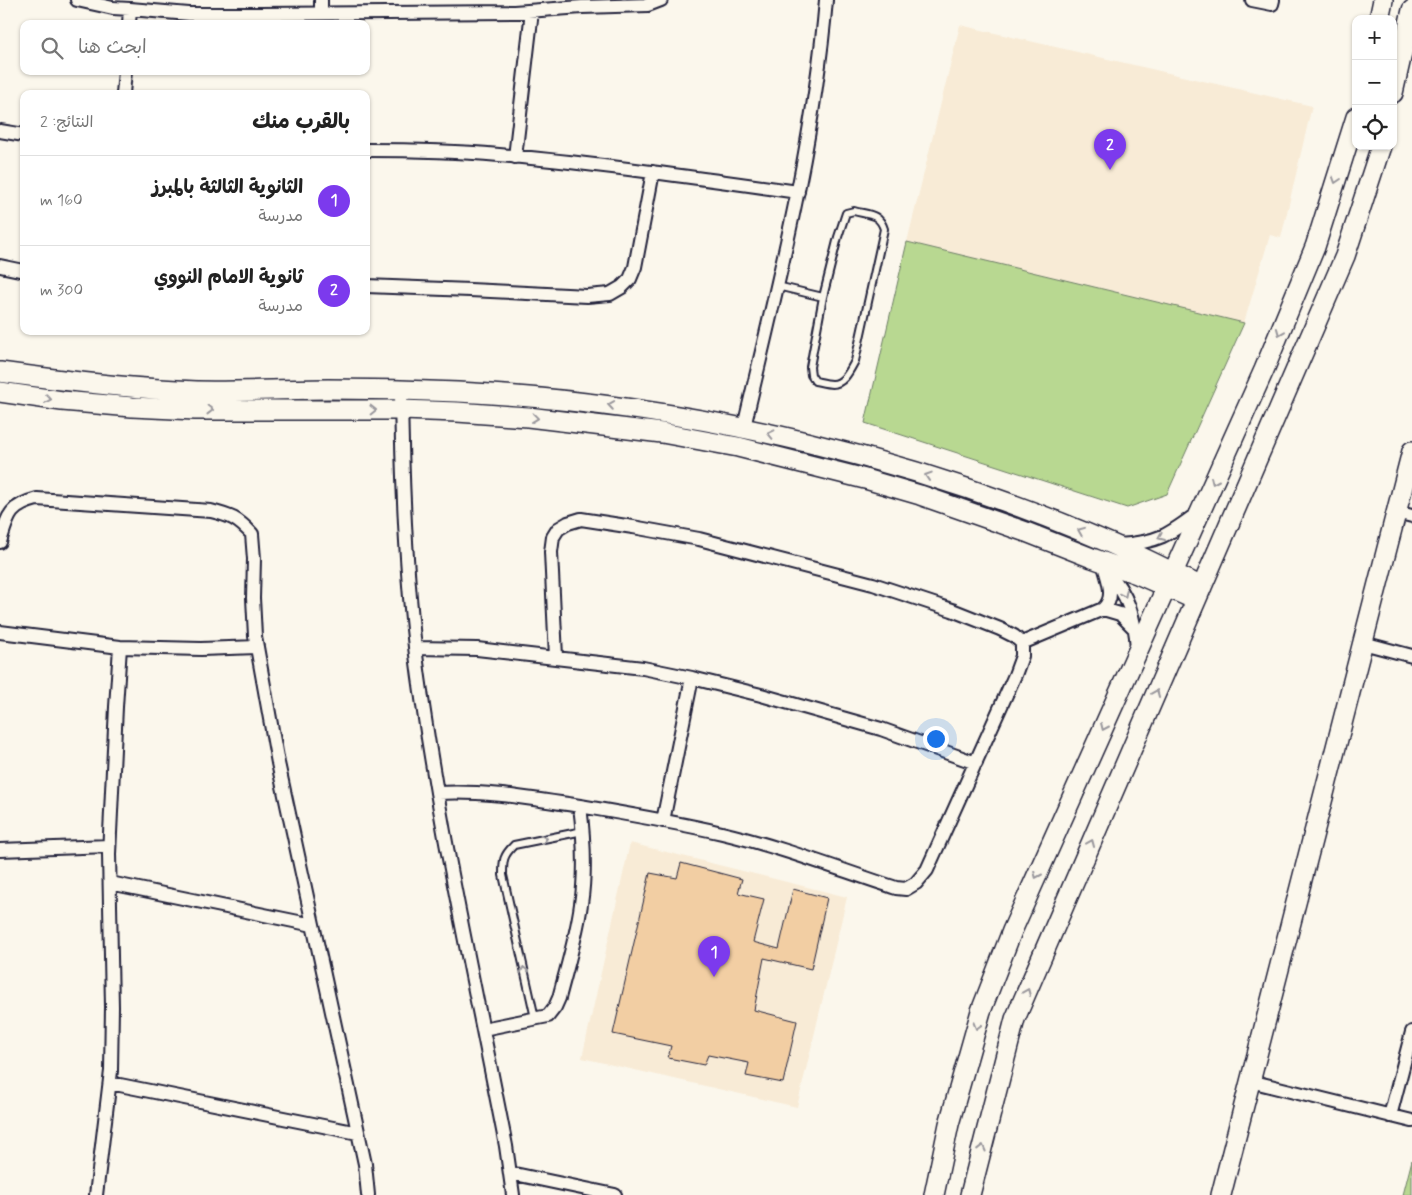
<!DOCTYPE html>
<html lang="ar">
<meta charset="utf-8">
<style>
body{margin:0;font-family:Mynerve,"Playpen Sans Arabic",sans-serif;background:#f2f2f2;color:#222;direction:rtl}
.controls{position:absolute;right:15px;top:15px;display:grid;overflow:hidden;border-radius:10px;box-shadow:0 1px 4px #0004}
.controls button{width:45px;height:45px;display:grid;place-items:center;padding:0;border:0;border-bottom:1px solid #e0e0e0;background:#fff;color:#222;font:25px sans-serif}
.you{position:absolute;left:935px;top:738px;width:18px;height:18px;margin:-12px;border:4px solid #fff;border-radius:50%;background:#1a73e8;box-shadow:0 0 0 8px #1a73e833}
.badge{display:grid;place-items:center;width:32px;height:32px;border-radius:50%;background:#7c3aed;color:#fff;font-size:16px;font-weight:700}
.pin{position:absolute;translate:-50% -41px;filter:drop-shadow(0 1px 2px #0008)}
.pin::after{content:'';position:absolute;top:26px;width:18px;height:15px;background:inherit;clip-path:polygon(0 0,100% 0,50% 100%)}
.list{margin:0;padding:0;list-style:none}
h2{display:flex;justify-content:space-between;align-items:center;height:65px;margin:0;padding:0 20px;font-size:21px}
h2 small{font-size:16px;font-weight:400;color:#767676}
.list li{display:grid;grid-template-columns:32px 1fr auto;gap:15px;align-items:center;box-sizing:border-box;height:90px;padding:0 20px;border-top:1px solid #e0e0e0}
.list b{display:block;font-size:19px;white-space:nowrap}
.list p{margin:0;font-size:16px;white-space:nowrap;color:#767676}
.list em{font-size:16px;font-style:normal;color:#767676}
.icon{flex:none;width:28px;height:28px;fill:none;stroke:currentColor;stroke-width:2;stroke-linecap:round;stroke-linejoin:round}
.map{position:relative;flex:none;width:1412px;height:1195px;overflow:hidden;direction:ltr}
.search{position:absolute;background:#fff;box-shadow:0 1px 4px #0004;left:20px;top:20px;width:350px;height:55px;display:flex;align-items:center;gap:12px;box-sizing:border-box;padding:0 18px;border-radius:10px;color:#767676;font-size:19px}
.panel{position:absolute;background:#fff;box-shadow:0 1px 4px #0004;left:20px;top:90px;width:350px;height:245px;border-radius:10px;direction:rtl}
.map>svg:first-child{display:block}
.built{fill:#f8ebd6}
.green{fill:#b8d891;stroke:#6d7d66}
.building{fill:#f2cea3;stroke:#22223b}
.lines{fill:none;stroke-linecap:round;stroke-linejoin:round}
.lane-casing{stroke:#22223b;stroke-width:10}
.street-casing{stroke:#22223b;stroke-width:16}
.secondary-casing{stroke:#22223b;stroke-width:22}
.lane{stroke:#fbf7ec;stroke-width:6}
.street{stroke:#fbf7ec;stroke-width:12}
.secondary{stroke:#fbf7ec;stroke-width:19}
.oneway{stroke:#99979c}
</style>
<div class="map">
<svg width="1412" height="1195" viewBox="0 0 1412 1195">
<rect width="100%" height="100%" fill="#fbf7ec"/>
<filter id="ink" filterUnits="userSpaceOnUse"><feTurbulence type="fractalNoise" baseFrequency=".02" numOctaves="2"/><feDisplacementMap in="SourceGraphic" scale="10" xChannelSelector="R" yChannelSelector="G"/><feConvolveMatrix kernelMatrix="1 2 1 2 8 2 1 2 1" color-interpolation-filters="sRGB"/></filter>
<g filter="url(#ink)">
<path class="built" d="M960,25L1312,106L1281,238L1270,235L1244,323L907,242Z
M630,843L847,897L797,1107L582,1058Z"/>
<path class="green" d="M907,242L1244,323L1167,494L1127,508L865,423Z
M1412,1160V1195H1403Z"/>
<path class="building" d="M681,863L742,879L738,893L764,899L753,942L779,949L793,889L827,898L811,969L764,958L754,1010L797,1021L783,1083L746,1076L749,1063L708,1055L704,1065L668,1058L671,1046L613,1034L650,873L677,878Z"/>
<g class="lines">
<defs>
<path id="lane" d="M854,211C868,215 879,213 884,229L855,361C850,370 844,384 832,384C827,384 820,382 815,381L811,375L810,367L823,297L838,237L846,213Z
M777,286L823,297
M535,1018L503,875C503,860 503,856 514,845L583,831"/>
<path id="street" d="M77,0L113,8L130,9L189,14H260L514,12L582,7L648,5L661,0
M321,0V13
M1252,0L1272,4L1273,0
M129,24L130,9
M123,94L125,71
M0,131L24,135
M366,150C411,150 455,151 499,155C599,164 699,178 798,192
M515,157L532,11
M0,266L24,271
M366,286L470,290L587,296L610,294L622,287L630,279L635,267L653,172
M401,390C402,476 405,562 415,647C436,815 474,980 506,1146L513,1195
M744,427C777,286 814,145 826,0
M1396,512L1412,516
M0,542C8,516 9,506 37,499L211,511C231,516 237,518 252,534L254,559L253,598L255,636L278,763L365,1164L368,1195
M1118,545C1157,543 1169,535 1199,512
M1107,571C1128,594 1135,618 1137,648
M1103,609L1120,614L1134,628
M0,632L120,647L201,649L257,647
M1022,643L1103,609C1115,598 1109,583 1105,569
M1363,643L1412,656
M415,648L477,649L643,668L692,678L761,695L881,729L976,763
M437,793C484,790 533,799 580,806C627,814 675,822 722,833C781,847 838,869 896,888L906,889L916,883L927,870L1015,675L1022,656V643L1014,636L1000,629L952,610L873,584L699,539L633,527L581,519L568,523L558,529L553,537L551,552L556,657
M663,821L692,678
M0,850L109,846
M110,883L313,925
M483,1029L548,1016L555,1007L559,998C567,967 577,935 581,904C586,872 584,838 580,806
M1250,1081L1412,1121
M110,1083L358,1133
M1390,1116L1412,1032
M510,1173L615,1195
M96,1195L111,1071L112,1007L109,854L116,707L120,647"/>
<path id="secondary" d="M1379,19L1383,0
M1393,93L1412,10
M0,372C65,381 132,389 197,391C241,392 284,389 328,389C371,389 415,390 458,392C693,404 926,459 1141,557C1161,566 1181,577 1202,587
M0,392L62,401L132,407L195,410H401L457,412L528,417L662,433L738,447L865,479L920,495L1026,532L1092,558L1137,574L1196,600
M934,1195L949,1124L981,1011L1012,931L1264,370L1315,247L1356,117
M970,1195L1015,1019L1345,256L1381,146
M1221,1195L1412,451"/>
</defs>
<use href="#lane" class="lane-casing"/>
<use href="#street" class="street-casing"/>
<use href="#secondary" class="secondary-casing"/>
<use href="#lane" class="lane"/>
<use href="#street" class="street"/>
<use href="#secondary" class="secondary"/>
</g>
<defs><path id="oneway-chevron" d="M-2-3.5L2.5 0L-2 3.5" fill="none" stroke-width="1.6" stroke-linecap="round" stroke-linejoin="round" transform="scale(1.25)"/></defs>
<g class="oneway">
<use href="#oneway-chevron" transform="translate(1336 180) rotate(108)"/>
<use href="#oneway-chevron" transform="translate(1280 332) rotate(112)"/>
<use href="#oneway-chevron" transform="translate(48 399) rotate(8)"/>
<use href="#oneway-chevron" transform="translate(611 405) rotate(-171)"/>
<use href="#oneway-chevron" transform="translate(210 410) rotate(1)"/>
<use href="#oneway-chevron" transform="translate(373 410) rotate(-1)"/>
<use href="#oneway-chevron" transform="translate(535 418) rotate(7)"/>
<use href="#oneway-chevron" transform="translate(771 434) rotate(-167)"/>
<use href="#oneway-chevron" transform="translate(928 476) rotate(-162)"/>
<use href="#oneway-chevron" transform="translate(1214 481) rotate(114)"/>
<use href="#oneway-chevron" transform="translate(1081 531) rotate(-158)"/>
<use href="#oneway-chevron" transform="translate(1161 537) rotate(157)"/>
<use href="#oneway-chevron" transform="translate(1124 594) rotate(63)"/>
<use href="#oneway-chevron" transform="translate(1156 693) rotate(-67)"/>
<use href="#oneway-chevron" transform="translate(1104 727) rotate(114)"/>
<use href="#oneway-chevron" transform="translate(544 839) rotate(-12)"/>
<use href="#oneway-chevron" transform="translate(1091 843) rotate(-67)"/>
<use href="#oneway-chevron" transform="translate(1037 875) rotate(114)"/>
<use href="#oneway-chevron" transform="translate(524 970) rotate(-102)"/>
<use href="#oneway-chevron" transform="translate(1027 992) rotate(-67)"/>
<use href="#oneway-chevron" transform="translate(977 1026) rotate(106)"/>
<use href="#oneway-chevron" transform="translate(982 1148) rotate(-76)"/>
</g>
</g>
</svg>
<div class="controls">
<button>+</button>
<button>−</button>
<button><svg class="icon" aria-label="locate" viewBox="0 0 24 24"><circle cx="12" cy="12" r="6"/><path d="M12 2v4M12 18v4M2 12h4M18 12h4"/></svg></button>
</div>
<div class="you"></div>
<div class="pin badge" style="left:714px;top:977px">1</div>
<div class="pin badge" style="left:1110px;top:170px">2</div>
<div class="search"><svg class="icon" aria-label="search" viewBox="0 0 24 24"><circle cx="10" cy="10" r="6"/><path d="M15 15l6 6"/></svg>ابحث هنا</div>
<section class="panel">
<h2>بالقرب منك<small>النتائج: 2</small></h2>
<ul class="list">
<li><span class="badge">1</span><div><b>الثانوية الثالثة بالمبرز</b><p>مدرسة</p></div><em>160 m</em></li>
<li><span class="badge">2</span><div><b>ثانوية الامام النووي</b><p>مدرسة</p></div><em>300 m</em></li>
</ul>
</section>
</div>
